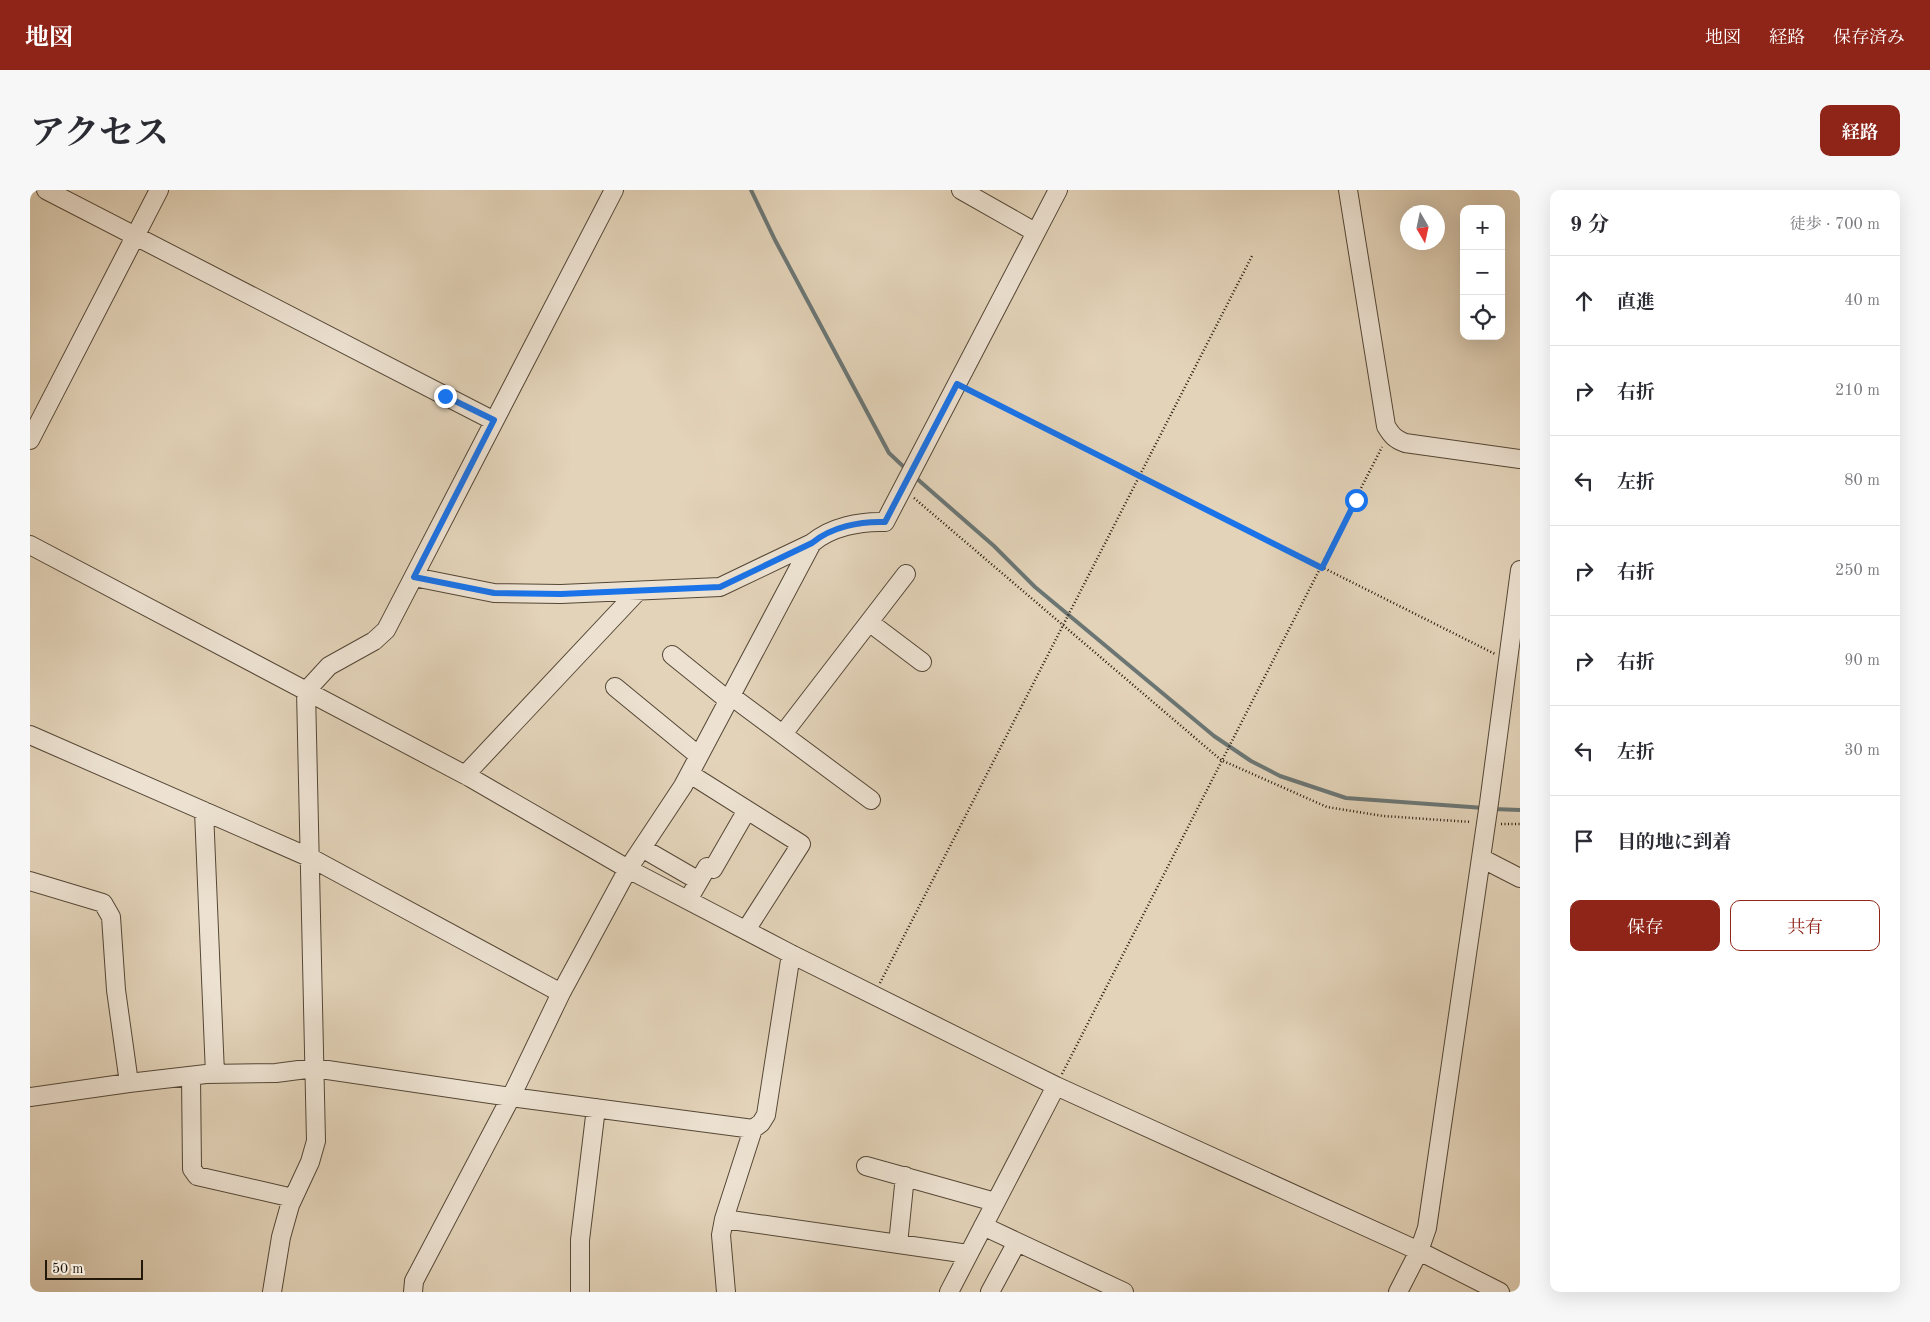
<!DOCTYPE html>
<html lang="ja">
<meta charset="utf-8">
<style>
body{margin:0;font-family:"Old Standard TT","Noto Serif JP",serif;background:#f7f7f7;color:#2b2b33}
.controls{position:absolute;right:15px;top:15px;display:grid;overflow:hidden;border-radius:10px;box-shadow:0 5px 20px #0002}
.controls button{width:45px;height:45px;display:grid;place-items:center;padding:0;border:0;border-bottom:1px solid #e1e1e2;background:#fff;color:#2b2b33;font:25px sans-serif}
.compass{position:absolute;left:1370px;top:15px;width:45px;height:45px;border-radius:50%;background:#fff;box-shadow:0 5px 20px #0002;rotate:171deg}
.scale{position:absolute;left:15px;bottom:12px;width:98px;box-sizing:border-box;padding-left:5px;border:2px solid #24180a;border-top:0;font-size:14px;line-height:18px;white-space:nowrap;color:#24180a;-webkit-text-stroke:4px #ede2d2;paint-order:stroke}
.stop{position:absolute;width:15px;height:15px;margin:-11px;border:4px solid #1a73e8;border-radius:50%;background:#fff}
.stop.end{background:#1a73e8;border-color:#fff;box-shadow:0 1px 5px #0008}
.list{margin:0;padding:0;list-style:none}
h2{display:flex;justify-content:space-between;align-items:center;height:65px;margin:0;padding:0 20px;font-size:21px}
h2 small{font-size:16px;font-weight:400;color:#7c7c81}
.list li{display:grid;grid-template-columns:32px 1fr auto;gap:15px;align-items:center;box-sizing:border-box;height:90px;padding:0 20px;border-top:1px solid #e1e1e2}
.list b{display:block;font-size:19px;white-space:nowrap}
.list em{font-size:16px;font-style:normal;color:#7c7c81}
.actions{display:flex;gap:10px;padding:15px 20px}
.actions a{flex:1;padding:11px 0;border:1px solid #8f2418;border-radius:10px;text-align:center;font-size:18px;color:#8f2418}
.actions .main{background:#8f2418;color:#fff}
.icon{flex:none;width:28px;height:28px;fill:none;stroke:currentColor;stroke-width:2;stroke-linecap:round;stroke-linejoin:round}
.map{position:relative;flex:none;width:1490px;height:1102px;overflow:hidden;border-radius:10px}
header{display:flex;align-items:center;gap:30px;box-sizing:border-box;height:70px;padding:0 25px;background:#8f2418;color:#fff}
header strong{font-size:24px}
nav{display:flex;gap:28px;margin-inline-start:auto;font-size:18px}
.intro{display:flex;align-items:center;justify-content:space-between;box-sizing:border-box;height:120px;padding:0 30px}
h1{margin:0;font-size:35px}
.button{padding:12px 22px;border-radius:10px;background:#8f2418;color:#fff;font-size:18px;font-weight:700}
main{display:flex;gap:30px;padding:0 30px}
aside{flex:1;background:#fff;border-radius:10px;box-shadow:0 5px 20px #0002}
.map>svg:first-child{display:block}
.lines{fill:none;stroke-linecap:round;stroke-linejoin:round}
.stream{stroke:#6b7674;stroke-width:4}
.minor-casing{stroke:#544736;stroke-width:20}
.path{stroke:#24180a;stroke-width:2.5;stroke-dasharray:1 2.5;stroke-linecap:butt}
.minor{stroke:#ede2d2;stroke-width:18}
.route{stroke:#1a73e8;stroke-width:6}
</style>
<header>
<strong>地図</strong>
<nav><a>地図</a><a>経路</a><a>保存済み</a></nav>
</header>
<div class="intro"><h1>アクセス</h1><a class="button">経路</a></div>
<main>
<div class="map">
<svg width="1490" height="1102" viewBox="0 0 1490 1102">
<rect width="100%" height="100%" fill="#e3d3b9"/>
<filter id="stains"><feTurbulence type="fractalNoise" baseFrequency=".004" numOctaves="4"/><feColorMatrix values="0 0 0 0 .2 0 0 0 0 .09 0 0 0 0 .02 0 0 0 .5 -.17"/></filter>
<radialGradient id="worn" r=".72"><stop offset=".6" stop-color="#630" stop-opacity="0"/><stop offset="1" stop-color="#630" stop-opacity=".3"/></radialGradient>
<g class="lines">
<path class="stream" d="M721,0L745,50L859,263L876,279
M885,287L964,356L1005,397L1184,546L1221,571L1250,586L1316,608L1454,618
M1463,619L1490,620"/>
<defs>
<path id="minor" d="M16,0L464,231
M931,0L1005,42
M1318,0L1356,236C1362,246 1365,249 1375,253L1490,269
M0,250L129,0
M0,355L441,588L598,679L761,764L1026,896L1389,1061L1470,1102
M384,387L464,403L531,404L690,397L782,353C801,337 830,331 855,332L1028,0
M839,432L892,472
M642,465L699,511
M585,497L669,566
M701,506L841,610
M753,544L876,384
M0,545L281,668L531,803
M660,584L771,654L716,740
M435,585L608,401
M174,621L185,884
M612,658L669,691
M1451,668L1490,688
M0,691L73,713L81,727L86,800L99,893
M658,710L677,677L683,679L717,620
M161,886L162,979L167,986L263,1008
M0,907L99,893L176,884L246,883L284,878L481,907L723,939
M836,976L965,1012
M694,1029L938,1064
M953,1036L1094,1102
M868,1054L875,986
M242,1102L251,1047L260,1015L280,972L286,951L276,501L299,476L344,451L356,440L584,0
M383,1102L384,1091L481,907L531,803L598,679L653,596L782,353
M550,1102V1050L566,918
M696,1102L691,1045L694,1029L723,939L731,933L736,925L761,764
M919,1102L1026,896
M960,1102L987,1052
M1368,1102L1389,1061L1397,1038L1459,613L1490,380"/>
</defs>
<use href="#minor" class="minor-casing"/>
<path class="path" d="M941,201L1465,464
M884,308L1191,570L1297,617L1353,626L1441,632
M1471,634H1490
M850,793L1222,66
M1032,884L1352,257"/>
<use href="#minor" class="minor"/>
</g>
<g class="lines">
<path class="route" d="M415,206L464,230L384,387L464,403L531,404L690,397L782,353C801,337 830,331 855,332L927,194L1292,378L1326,310"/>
</g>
<rect width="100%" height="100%" filter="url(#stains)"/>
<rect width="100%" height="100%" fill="url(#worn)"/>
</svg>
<div class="controls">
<button>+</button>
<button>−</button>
<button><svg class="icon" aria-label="locate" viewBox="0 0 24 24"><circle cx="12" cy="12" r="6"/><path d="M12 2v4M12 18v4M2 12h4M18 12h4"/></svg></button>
</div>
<svg class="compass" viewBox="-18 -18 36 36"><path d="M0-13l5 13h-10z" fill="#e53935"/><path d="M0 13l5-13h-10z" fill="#7c7c81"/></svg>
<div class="scale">50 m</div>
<div class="stop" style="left:1326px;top:310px"></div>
<div class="stop end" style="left:415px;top:206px"></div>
</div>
<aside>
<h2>9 分<small>徒歩 · 700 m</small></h2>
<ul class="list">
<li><svg class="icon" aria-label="ahead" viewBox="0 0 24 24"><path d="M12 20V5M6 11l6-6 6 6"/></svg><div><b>直進</b></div><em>40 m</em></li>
<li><svg class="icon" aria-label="right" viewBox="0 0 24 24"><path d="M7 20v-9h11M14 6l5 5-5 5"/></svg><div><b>右折</b></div><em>210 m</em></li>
<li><svg class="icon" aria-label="left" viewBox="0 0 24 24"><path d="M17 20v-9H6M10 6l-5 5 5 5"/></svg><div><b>左折</b></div><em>80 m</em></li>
<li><svg class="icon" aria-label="right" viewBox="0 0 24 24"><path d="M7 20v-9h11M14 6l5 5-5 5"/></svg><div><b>右折</b></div><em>250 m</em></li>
<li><svg class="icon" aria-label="right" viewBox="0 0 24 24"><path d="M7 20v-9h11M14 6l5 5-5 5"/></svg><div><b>右折</b></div><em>90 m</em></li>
<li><svg class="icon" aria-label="left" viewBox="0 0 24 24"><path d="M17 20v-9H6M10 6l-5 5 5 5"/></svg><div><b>左折</b></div><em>30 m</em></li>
<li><svg class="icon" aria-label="arrive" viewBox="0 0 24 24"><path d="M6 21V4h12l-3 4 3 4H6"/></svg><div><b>目的地に到着</b></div></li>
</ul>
<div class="actions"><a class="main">保存</a><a>共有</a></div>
</aside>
</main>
